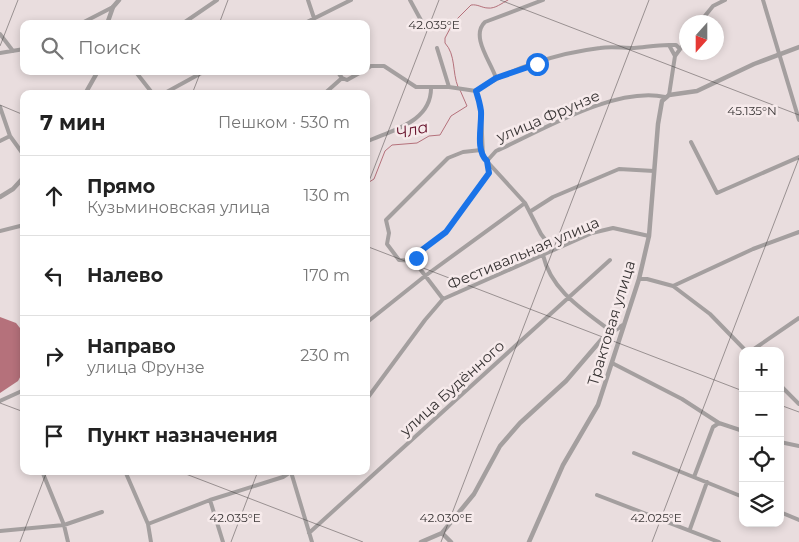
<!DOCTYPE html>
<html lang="ru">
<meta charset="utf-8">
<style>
body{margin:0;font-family:Montserrat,sans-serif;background:#f2f2f2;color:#222}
.controls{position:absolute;right:15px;bottom:15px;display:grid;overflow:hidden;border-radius:10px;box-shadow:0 2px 8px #0003}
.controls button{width:45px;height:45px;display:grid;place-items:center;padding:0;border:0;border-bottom:1px solid #e0e0e0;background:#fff;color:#222;font:25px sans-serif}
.compass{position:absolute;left:679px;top:15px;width:45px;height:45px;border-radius:50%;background:#fff;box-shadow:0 2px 8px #0003;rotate:201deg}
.stop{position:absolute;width:15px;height:15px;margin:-11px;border:4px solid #1a73e8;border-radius:50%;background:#fff}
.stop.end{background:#1a73e8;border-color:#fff;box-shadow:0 1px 5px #0008}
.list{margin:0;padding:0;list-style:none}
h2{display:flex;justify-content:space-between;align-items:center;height:65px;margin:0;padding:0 20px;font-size:21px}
h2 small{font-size:16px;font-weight:400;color:#767676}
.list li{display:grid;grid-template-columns:32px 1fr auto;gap:15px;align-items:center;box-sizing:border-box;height:80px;padding:0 20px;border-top:1px solid #e0e0e0}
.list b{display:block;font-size:19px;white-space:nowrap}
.list p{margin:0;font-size:16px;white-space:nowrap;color:#767676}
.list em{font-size:16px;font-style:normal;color:#767676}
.icon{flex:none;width:28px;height:28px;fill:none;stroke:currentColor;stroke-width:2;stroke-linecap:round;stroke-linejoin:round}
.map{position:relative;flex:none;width:799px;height:542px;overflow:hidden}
.search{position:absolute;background:#fff;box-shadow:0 2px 8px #0003;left:20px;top:20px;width:350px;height:55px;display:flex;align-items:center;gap:12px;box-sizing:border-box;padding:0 18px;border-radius:10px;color:#767676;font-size:19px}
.panel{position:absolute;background:#fff;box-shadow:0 2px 8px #0003;left:20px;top:90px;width:350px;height:385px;border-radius:10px}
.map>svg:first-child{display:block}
.water{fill:#b5717b}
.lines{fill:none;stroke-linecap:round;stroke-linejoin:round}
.stream{stroke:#b5717b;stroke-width:1}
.minor{stroke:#a49f9f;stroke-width:4}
.tertiary{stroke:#a49f9f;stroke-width:4.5}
.route{stroke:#1a73e8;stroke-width:6}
.ticks{fill:none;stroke:#383434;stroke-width:1;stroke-opacity:0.45}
.labels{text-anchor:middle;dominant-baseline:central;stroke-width:5;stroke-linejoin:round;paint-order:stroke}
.street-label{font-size:15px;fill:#383434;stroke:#f6eaeb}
.water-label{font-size:16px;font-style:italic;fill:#67122b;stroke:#f6eaeb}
.ticks-label{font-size:12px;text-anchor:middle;fill:#383434;stroke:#f6eaeb;stroke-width:5;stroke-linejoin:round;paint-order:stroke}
</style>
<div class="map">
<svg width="799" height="542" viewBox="0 0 799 542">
<rect width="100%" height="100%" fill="#e9ddde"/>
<path class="water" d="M0,317L16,323L24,333V370L18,381L0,393Z"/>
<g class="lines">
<path class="stream" d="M458,87C452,72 456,55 445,43V38L453,23L471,5C478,4 482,8 488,8C495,9 502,3 508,0
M366,184L374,179L385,151L392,145L417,143L429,136L440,135L451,116L467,106L460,90"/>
<path class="minor" d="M308,0L316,24
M410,0L423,24
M763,0L799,120
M700,22L713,6L725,0
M80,24L113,7
M182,24L217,0
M303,24L351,0
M0,34L13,51
M669,45H676L680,49
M437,48L449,87
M0,53L24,49
M366,69L371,66H384L416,87H449L476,91
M135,71L153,94
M337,71L342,78L347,80L363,71
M496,78C491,62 470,36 485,22L543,0
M476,91C511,68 558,53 600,48C611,46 622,48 634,48C646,47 657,45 669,45L675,56
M476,91L481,110L483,157L525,203L541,234L553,250
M163,94L205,71
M324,94L342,78
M669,95L675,56L686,41
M0,107L10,136L23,154
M0,141L10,136
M366,142C392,130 432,122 431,87
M691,142L717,193L799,157
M487,161L496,151C541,131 615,86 665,97
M531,211L553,197L619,169L654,171
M0,231L24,225
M543,255C551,291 585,311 612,332
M414,261L422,250L446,232L489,173L488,164
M639,279H647L673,286L753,249L799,232
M673,286L710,314L746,351
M443,299L414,261L399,260L387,244L389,233L386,220L448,158L463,152L481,150
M366,323L425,276L525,203
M751,351L799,318
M612,363L682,399L719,423L743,431
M780,385L799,404
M366,400L425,320L443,299L592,233L613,228L649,236
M0,401L24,390
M780,442L799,446
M634,453L743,497
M42,471L64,525L68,542
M125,471L148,524L151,542
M291,472L312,542
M694,477L713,427L719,423
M597,495L719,542
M210,500L223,542
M780,512L799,520
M148,524L210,500L283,477L292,471
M690,529L707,482
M0,531L64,525L102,512
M309,533L610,260"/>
<path class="tertiary" d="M107,24L113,7L119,0
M85,94L98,71
M0,197L13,189L24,177
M442,533L451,542
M421,542L442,533L474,494L500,446L520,423L566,381L602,339L623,325
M529,542L563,465L598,405L639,279L649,236L658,124L662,101L669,95L697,91L754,64L799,47"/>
</g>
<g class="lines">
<path class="route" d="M416,258L422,250L446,232L489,173L487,161C475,150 482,126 481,111C480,104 478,97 476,91L496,78L537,64"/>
</g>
<path class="ticks" d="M500,0L799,115M219,24L228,0M0,46L18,0M192,94L201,71M0,105L24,115M366,189L439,0M366,246L743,391M0,403L24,412M780,405L799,412M178,471L363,542M20,542L47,471M231,542L258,471M441,542L649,0M652,542L799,158"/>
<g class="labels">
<g class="street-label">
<text transform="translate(548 116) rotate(-23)">улица Фрунзе</text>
<text transform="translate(523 253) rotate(-23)">Фестивальная улица</text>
<text transform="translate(611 323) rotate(-73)">Трактовая улица</text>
<text transform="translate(452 388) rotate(-42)">улица Будённого</text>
</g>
<g class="water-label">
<text transform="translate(412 130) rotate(-13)">Чла</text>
</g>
</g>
<g class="ticks-label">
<text x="434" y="29">42.035°E</text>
<text x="752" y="115">45.135°N</text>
<text x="235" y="522">42.035°E</text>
<text x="446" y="522">42.030°E</text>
<text x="656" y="522">42.025°E</text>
</g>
</svg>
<div class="controls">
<button>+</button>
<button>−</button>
<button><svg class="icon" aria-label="locate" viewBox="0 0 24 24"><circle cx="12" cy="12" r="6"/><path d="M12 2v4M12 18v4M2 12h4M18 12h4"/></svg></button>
<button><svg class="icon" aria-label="layers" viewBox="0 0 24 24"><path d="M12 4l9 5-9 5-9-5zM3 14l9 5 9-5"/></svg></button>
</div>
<svg class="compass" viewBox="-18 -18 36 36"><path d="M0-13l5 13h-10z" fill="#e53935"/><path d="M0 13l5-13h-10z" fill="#767676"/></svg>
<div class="stop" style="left:537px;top:64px"></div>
<div class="stop end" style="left:416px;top:258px"></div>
<div class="search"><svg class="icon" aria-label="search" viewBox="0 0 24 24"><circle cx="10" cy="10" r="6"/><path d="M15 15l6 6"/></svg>Поиск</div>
<section class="panel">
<h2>7 мин<small>Пешком · 530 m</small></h2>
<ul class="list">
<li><svg class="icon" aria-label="ahead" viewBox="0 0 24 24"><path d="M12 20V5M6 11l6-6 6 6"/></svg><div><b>Прямо</b><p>Кузьминовская улица</p></div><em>130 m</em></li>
<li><svg class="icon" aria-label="left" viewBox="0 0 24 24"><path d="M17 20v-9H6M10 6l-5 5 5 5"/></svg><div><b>Налево</b></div><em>170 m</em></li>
<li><svg class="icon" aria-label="right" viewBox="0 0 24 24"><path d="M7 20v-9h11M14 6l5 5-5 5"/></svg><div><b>Направо</b><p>улица Фрунзе</p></div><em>230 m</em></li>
<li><svg class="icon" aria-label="arrive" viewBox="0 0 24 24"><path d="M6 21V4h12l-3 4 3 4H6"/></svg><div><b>Пункт назначения</b></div></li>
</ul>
</section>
</div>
